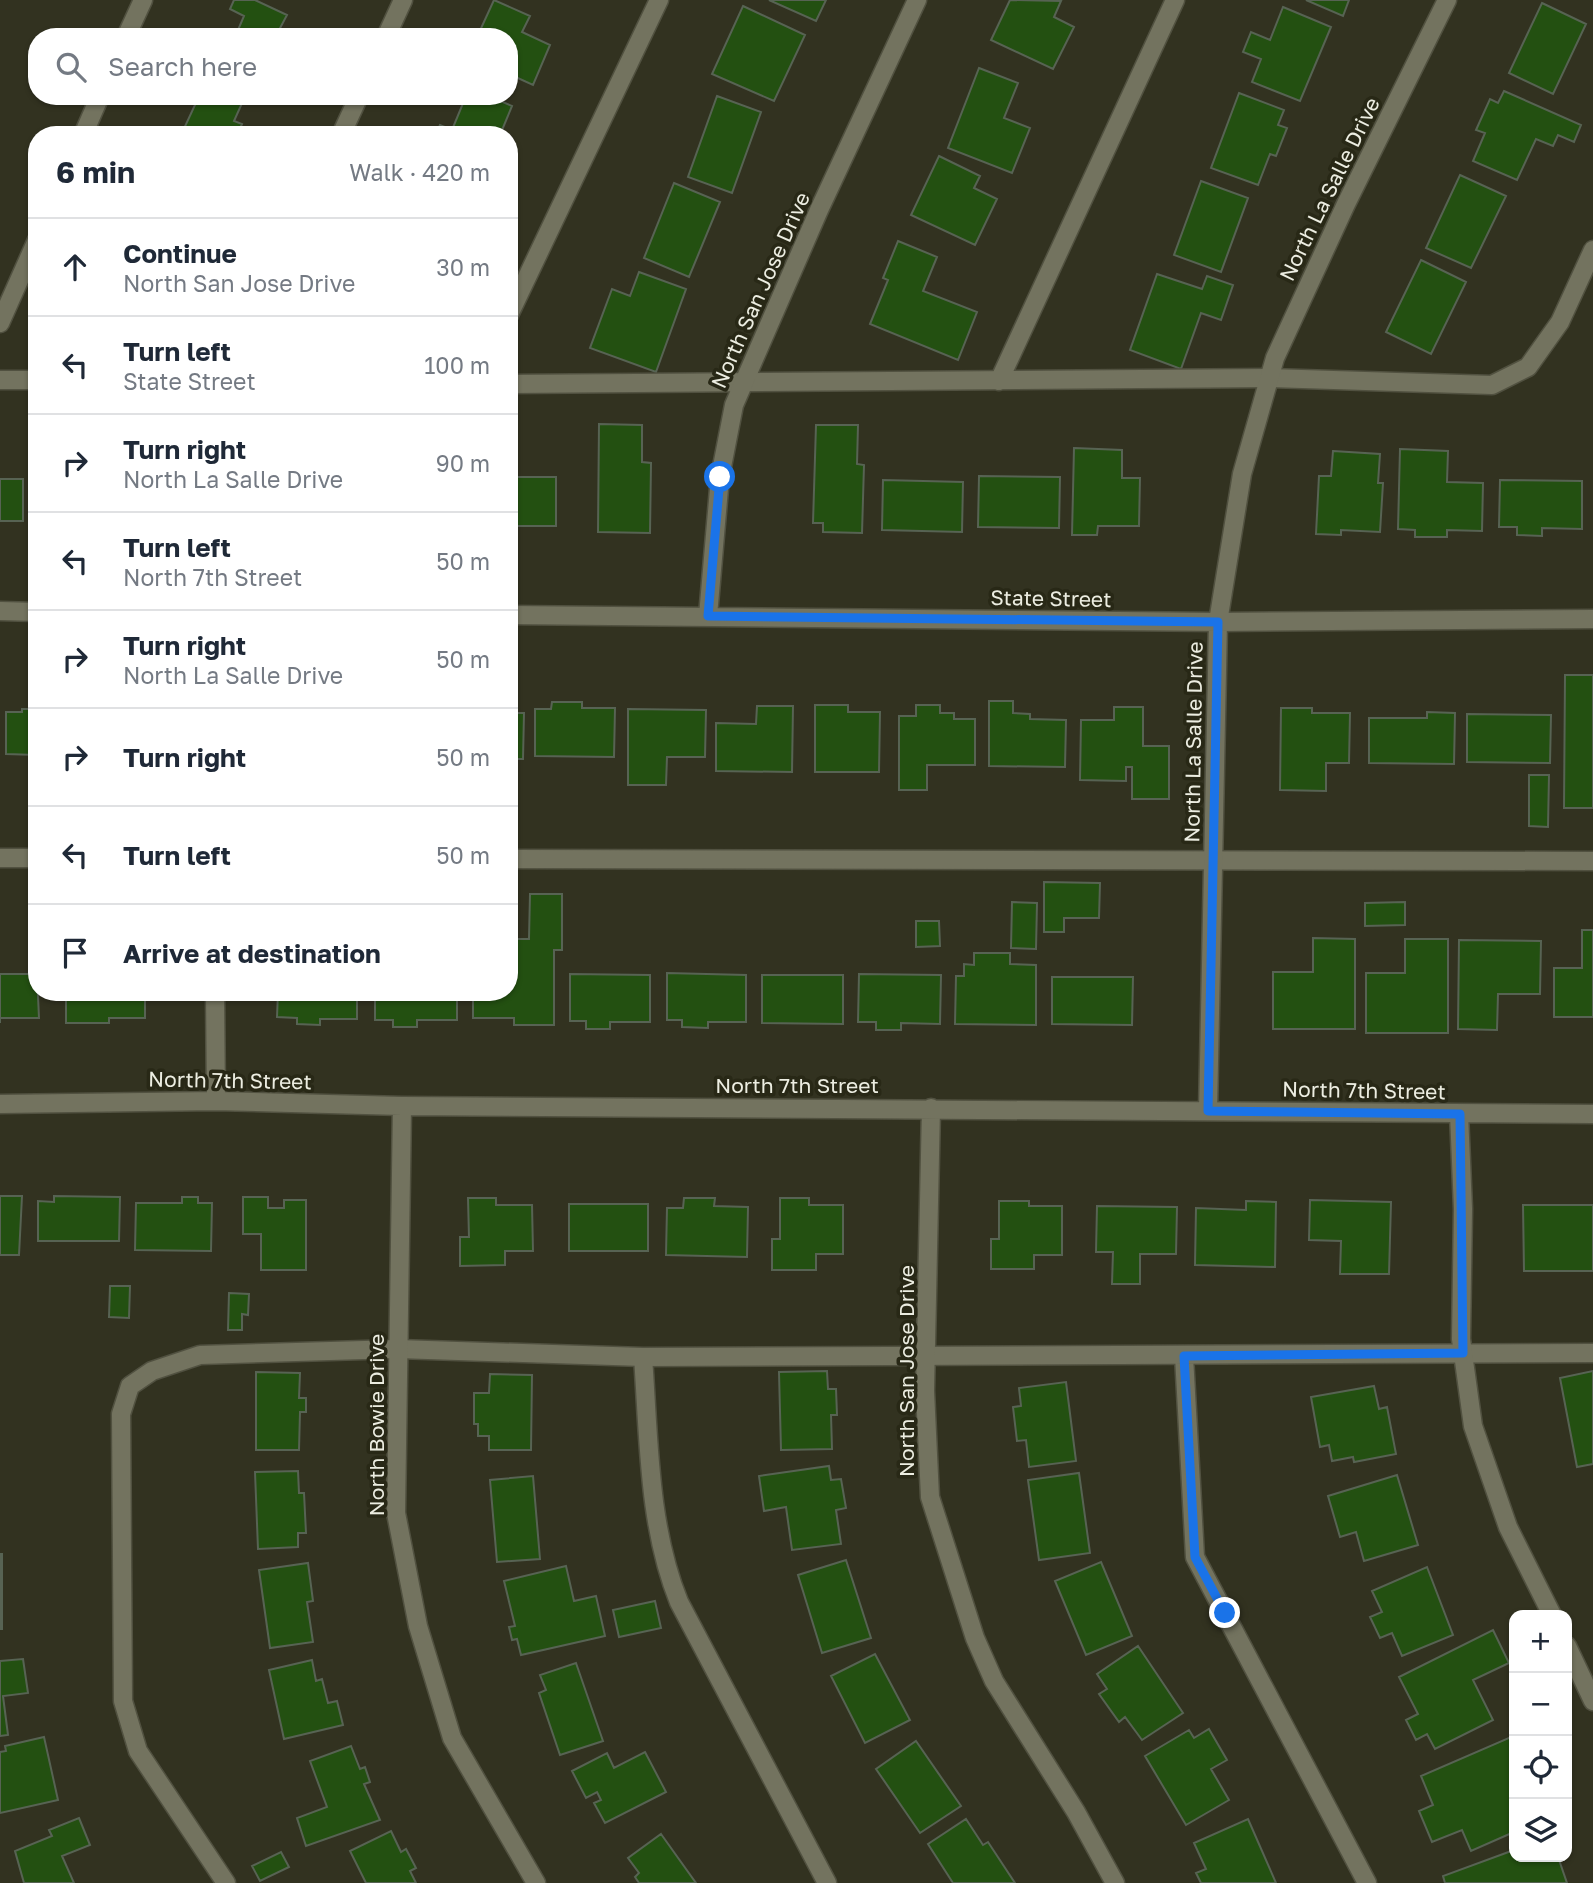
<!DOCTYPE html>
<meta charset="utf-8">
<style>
body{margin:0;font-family:"Golos Text",sans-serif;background:#f2f2f3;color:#1f2937}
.controls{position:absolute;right:21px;bottom:21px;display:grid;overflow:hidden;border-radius:14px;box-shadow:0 2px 5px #0004}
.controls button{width:63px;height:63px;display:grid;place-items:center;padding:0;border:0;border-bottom:2px solid #e0e1e3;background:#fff;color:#1f2937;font:35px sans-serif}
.stop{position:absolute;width:21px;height:21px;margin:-16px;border:5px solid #1a73e8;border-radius:50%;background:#fff}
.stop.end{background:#1a73e8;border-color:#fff;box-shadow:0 2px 7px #0008}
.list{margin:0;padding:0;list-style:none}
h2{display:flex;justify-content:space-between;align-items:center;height:91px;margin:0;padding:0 28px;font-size:30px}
h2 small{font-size:23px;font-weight:400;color:#747a83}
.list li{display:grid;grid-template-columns:46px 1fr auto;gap:21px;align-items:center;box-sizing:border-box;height:98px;padding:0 28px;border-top:2px solid #e0e1e3}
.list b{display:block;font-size:26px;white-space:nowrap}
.list p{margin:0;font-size:23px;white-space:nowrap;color:#747a83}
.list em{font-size:23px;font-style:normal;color:#747a83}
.icon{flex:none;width:38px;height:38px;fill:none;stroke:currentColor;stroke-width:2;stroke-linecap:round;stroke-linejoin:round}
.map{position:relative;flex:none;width:1593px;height:1883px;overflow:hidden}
.search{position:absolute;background:#fff;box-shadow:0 2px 5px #0004;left:28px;top:28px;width:490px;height:77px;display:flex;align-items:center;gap:18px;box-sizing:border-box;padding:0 24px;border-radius:28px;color:#747a83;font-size:26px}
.panel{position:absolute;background:#fff;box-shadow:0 2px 5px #0004;left:28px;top:126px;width:490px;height:875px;border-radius:28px}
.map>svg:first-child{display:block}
.building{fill:#235011;stroke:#576353;stroke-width:2}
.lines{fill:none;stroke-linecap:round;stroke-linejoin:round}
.service-casing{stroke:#515140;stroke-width:21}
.minor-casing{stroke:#515140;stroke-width:21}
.service{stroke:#73735f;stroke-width:18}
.minor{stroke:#73735f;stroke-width:18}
.route{stroke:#1a73e8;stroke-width:9}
.labels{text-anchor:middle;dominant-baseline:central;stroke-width:7;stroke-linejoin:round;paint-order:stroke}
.street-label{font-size:21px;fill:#ecede1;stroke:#282816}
</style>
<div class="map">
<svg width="1593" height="1883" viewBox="0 0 1593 1883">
<rect width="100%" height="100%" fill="#323220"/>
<path class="building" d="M234,0H255L287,15L278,32L286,37H235L244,16L230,9Z
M494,0L530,16L522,32L550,45L533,85L509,74V37H477Z
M769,0H826L816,21Z
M1010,0L1061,1L1054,17L1074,27L1053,69L991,40Z
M1306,0H1349L1343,16Z
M1542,3L1586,24L1553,94L1509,73Z
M743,6L805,35L774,101L712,74Z
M1283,7L1331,27L1300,101L1252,82L1261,59L1243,52L1251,32L1270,40Z
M979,68L1018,83L1004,118L1030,128L1012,173L948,148Z
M1504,91L1581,125L1574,142L1558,135L1553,146L1536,139L1517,180L1473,161L1485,133L1476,130L1490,99L1498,103Z
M1239,93L1284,110L1278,125L1287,128L1276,156L1270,154L1258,185L1211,168Z
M179,96H233L243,101L234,121L242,124L237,135H181L195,105Z
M466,96H489L512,106L500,135H435L440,125L452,130Z
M717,96L761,112L732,193L688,177Z
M939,156L980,176L974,188L997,199L975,245L911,215Z
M1460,175L1506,196L1471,268L1426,248Z
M1201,181L1248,198L1221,272L1174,255Z
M674,183L720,202L689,277L644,258Z
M898,241L937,257L923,291L977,312L958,360L870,324L888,280L883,278Z
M1421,260L1466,282L1431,354L1386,332Z
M639,272L686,289L656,372L590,348L612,289L630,296Z
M1157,274L1202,289L1207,276L1233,285L1221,320L1201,313L1181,369L1130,350Z
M599,424L642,425V462L651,463L650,533L598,532Z
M816,425H858L857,464L864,465L862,533L823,532V523H813Z
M1074,448L1122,450V478H1140L1139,526H1098L1097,535H1072Z
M1400,449L1448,451L1447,482L1483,483L1482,531L1447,530V537H1415V530L1398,529Z
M1333,451L1380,454L1378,483H1383L1380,532L1341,530V535L1316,534L1319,476H1331Z
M979,476L1060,477L1059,528L978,527Z
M509,477H556V526H509Z
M0,479H23V521H0Z
M883,480L963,482L962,532L882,530Z
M1500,480L1582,481V529L1542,528V536L1517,535V527H1499Z
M1565,675H1593V808H1564Z
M989,701H1013V713L1030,714V719L1066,720L1065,767L989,766Z
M552,702H582V708H615L614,757L535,756V709H551Z
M815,705H848V712H880L879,772H815Z
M916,705H940V713H954V719H975V765H927V790H899V716H916Z
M757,706H793L792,772L716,771V723L756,724Z
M1114,707H1143V746H1169V799H1132V767H1126V781L1080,780L1081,720H1114Z
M1281,708H1312V713H1350L1349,763H1326V791L1280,790Z
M22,709H37V755L6,754V712H22Z
M628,709L706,710L705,757H667L666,785H628Z
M1427,712L1455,713L1454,764L1369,763V718H1427Z
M509,713H524L523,759H509Z
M1467,714L1551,715L1550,763L1467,762Z
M1529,775H1549L1548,827L1529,826Z
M1044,882L1100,883L1099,918H1064V932H1044Z
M530,894H562V950H554V1025H514V1018H473V992H509V939H529Z
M1012,902L1037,903L1036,949L1011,948Z
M1405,902V925L1365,926V903Z
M916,921H939L940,946L916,947Z
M1582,930H1593V1017H1554V968H1582Z
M1313,938L1355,939V1029H1273V972H1313Z
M1405,939H1448V1033H1366V973H1405Z
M1459,940L1541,941L1540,994H1498L1497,1030L1458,1029Z
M974,953H1010V964L1036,965V1025L955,1024L956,976H964V964L974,965Z
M667,973L746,975V1022H708V1028L682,1027V1020H667Z
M0,974H37L39,1018H0V1023Z
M570,974L650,975V1022H610V1029H586V1021H570Z
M859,974L941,975L940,1024L901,1023V1030H876V1022H858Z
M762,975H843V1024L762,1023Z
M1052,977H1133L1132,1025L1052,1024Z
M66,992H145V1018H109V1023H66Z
M278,992H357V1019H320V1025L297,1024V1018L277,1017Z
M375,992H457V1020H417V1027H393V1020H375Z
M0,1196H22L19,1255H0Z
M54,1196L120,1197L119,1241H38V1201L54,1202Z
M182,1197H198V1203H212L211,1251L135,1250L136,1203H182Z
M243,1197H268V1208H284V1200H306V1270H261V1234H243Z
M468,1198H496V1205H532L533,1251H505V1265L460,1266V1237H469Z
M684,1198H715L714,1206L748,1207L747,1257L666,1255L667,1208H683Z
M780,1198H809V1205H843V1254H816V1270H772V1239H780Z
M1310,1200L1391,1202L1389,1274H1340L1341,1241L1309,1240Z
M999,1201H1029V1206H1062V1255H1034V1269H991V1239H999Z
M1246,1201L1276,1202L1275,1267L1195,1265L1196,1208L1246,1210Z
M569,1204H648V1251H569Z
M1523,1205H1593V1271H1524Z
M1097,1206L1177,1207L1176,1254H1140V1284H1112L1113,1252H1096Z
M110,1286H130L129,1318L109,1317Z
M229,1293L249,1294L248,1315L242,1314V1330H228Z
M827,1371L828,1389H836L837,1415H831L832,1449L781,1450L779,1372Z
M1593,1371V1464L1577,1467L1560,1378Z
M256,1372L300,1373L299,1398H306V1412H300L299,1450H256Z
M490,1374L532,1375L531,1450H489V1436H478V1424H474V1393H489Z
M1066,1382L1076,1461L1029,1467L1026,1440L1017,1441L1013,1407L1021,1406L1019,1388Z
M1374,1386L1379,1409L1387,1407L1396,1454L1354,1462L1353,1457L1332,1461L1329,1445L1320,1447L1311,1397Z
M829,1466L831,1480L841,1479L846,1508L836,1510L841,1544L792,1550L786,1507L764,1511L759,1476Z
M298,1471L299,1493H304L306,1533H298V1547L258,1549L255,1472Z
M1079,1473L1090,1553L1039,1560L1028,1480Z
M1397,1475L1418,1545L1364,1561L1356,1532L1340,1537L1328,1496Z
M533,1476L540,1559L497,1562L490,1480Z
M0,1554H2V1629H0Z
M846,1560L871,1638L822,1653L798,1575Z
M1101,1562L1132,1636L1086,1655L1055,1581Z
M308,1563L313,1601L307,1602L313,1642L270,1648L259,1570Z
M566,1566L574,1601L596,1596L605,1636L521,1655L517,1639L512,1640L509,1627L515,1626L504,1581Z
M1427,1567L1453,1635L1402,1656L1392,1633L1380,1638L1370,1617L1382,1612L1372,1591Z
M655,1601L661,1628L619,1637L613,1610Z
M1493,1630L1509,1663L1473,1680L1493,1720L1435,1749L1427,1734L1416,1740L1406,1720L1418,1714L1399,1677Z
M1138,1646L1183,1713L1142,1740L1125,1717L1119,1722L1099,1694L1107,1689L1097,1674Z
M875,1654L910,1720L865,1743L831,1676Z
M23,1659L28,1693L3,1696L8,1735L0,1736V1661Z
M312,1660L316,1681L322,1679L328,1703L337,1701L343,1725L284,1739L269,1670Z
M576,1663L603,1741L560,1755L539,1693L546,1690L540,1675Z
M1209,1729L1227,1760L1211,1769L1229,1800L1186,1825L1145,1756L1189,1730L1194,1738Z
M44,1737L58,1800L0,1813V1752L6,1751L5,1746Z
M1511,1737L1514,1746V1832L1471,1851L1462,1830L1432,1842L1419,1811L1433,1805L1421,1776Z
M916,1741L961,1806L920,1833L876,1769Z
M351,1746L360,1769L365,1767L370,1782L364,1784L380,1820L306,1846L297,1818L327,1807L310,1761Z
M645,1752L666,1792L605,1823L594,1803L601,1800L597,1792L586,1798L572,1771L607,1753L614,1768Z
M79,1818L90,1845L62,1856L74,1883H24L15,1851L52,1836L49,1830Z
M966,1819L983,1845L988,1842L1015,1883H953L928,1844Z
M1248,1819L1276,1883H1201L1196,1873L1206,1869L1194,1843Z
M391,1831L401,1852L406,1849L416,1868L410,1871L416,1883H366L350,1851Z
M661,1834L696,1883H639L635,1877L639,1873L628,1858Z
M1514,1850V1857H1558L1567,1883H1445L1443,1876Z
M281,1852L289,1867L260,1881L252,1866Z"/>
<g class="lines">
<defs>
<path id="service" d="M126,37L143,0
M83,135L100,96
M509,315L659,0
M0,323L37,240
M0,380H37
M999,381L1175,0
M509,384L1270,378L1492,385L1528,367L1560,322L1593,250
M0,858H37
M509,859L1593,861
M1184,1356L1195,1557L1367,1883
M643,1357C649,1439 648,1526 679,1602L827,1883
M226,1883L138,1751L123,1701L121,1414L130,1386L152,1371L200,1355L398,1349L643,1357L1593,1353"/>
<path id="minor" d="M386,37L403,0
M341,135L359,96
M0,611L37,612
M509,615L1218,622L1593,619
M708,616L720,477L734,405L819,210L917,0
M215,992L216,1101
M0,1104L216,1101L402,1106L1593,1114
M402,1106L396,1513L418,1626L452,1738L536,1883
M931,1108L925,1391L930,1497L975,1638L994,1681L1076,1812L1115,1883
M1208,1111L1218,622L1242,474L1275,358L1346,204L1447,0
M1459,1114L1463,1209L1461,1339L1473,1426L1508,1527L1552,1615
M1567,1646L1593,1701"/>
</defs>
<use href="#service" class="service-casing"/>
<use href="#minor" class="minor-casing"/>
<use href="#service" class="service"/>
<use href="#minor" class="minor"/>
</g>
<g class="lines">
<path class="route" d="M720,477L708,616L1218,622L1208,1111L1460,1114L1463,1353L1184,1356L1195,1557L1225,1613"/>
</g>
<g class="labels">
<g class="street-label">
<text transform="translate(1329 189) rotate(-64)">North La Salle Drive</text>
<text transform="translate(760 290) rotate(-66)">North San Jose Drive</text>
<text transform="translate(1051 598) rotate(1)">State Street</text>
<text transform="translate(1193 742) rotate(-89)">North La Salle Drive</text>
<text transform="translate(230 1080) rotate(1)">North 7th Street</text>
<text x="797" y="1085">North 7th Street</text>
<text transform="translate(1364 1090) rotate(1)">North 7th Street</text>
<text transform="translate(906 1371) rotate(-90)">North San Jose Drive</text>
<text transform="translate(376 1425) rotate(-90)">North Bowie Drive</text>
</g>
</g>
</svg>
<div class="controls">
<button>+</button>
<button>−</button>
<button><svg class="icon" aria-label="locate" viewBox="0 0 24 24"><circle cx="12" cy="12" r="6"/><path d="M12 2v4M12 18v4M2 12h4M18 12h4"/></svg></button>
<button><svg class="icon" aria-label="layers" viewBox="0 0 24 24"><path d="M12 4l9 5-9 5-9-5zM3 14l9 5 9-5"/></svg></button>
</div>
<div class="stop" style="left:720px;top:477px"></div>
<div class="stop end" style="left:1225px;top:1613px"></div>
<div class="search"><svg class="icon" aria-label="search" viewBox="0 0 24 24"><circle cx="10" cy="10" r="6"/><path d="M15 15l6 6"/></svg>Search here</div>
<section class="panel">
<h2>6 min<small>Walk · 420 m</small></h2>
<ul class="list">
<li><svg class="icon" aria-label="ahead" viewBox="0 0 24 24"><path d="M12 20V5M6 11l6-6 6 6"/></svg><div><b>Continue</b><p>North San Jose Drive</p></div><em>30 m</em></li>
<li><svg class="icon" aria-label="left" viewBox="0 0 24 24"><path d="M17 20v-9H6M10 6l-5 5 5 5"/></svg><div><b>Turn left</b><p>State Street</p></div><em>100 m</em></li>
<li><svg class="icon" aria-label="right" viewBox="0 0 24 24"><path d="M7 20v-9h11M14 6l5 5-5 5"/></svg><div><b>Turn right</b><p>North La Salle Drive</p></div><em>90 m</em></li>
<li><svg class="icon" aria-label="left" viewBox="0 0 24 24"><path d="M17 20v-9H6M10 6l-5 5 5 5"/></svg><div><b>Turn left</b><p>North 7th Street</p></div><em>50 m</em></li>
<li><svg class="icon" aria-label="right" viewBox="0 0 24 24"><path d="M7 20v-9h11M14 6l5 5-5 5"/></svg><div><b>Turn right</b><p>North La Salle Drive</p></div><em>50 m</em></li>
<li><svg class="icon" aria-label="right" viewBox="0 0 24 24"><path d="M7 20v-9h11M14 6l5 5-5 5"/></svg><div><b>Turn right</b></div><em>50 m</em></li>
<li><svg class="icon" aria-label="left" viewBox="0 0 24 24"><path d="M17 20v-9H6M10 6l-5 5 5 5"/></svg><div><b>Turn left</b></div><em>50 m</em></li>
<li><svg class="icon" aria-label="arrive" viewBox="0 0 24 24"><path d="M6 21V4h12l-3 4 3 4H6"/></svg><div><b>Arrive at destination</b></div></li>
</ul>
</section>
</div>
